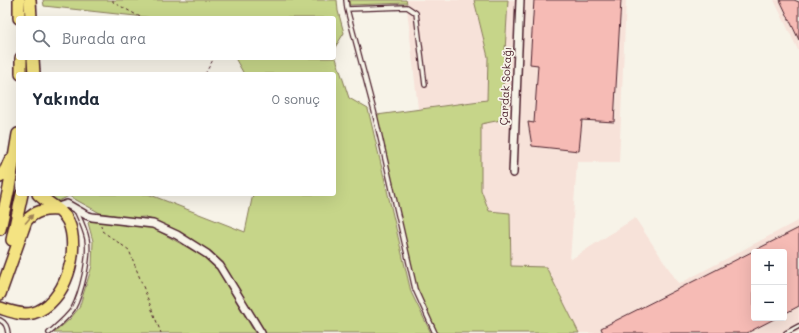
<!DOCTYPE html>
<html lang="tr">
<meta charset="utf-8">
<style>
body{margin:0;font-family:Mali,sans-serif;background:#f6f6f7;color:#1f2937}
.controls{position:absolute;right:12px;bottom:12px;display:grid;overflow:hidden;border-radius:4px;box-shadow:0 4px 16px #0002}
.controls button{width:36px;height:36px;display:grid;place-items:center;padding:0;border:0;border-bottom:1px solid #e0e1e3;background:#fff;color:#1f2937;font:20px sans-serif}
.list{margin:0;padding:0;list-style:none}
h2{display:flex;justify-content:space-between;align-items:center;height:52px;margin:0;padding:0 16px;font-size:17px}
h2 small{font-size:13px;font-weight:400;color:#747a83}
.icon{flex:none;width:22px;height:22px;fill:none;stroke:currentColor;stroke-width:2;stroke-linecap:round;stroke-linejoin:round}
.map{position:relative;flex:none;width:799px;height:333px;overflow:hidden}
.search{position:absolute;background:#fff;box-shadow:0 4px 16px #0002;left:16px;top:16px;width:320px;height:44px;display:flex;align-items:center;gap:10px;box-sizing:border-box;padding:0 14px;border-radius:4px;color:#747a83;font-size:15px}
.panel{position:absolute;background:#fff;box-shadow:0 4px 16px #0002;left:16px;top:72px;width:320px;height:124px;border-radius:4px}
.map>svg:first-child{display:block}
.built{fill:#f7e2d9;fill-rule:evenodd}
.green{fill:#c6d589;stroke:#887a5a}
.building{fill:#f6bbb5;stroke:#4a1f2b}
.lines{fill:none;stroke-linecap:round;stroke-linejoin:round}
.service-casing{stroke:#4a1f2b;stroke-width:6}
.minor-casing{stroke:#4a1f2b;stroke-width:10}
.trunk-casing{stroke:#4a1f2b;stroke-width:14}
.path{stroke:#4a1f2b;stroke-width:1;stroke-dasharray:3 3;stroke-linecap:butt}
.service{stroke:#f7f3e8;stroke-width:3.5}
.minor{stroke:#f7f3e8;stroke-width:7}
.trunk{stroke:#f4e382;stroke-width:11}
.oneway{fill:#9f8156}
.labels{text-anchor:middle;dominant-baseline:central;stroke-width:3.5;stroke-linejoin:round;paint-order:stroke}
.street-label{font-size:11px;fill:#4a1f2b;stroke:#f7f3e8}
</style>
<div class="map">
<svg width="799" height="333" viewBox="0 0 799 333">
<rect width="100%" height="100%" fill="#f7f3e8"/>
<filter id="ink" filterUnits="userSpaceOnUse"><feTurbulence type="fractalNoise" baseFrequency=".025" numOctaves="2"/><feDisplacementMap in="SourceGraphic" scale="8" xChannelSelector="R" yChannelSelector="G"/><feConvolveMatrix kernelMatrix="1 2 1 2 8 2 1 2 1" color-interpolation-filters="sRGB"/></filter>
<g filter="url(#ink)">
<path class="built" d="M406,0H474L488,57L487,100L418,109Z
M508,0H626L619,162H577L570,260L635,218L679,284L799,220V333H579L546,267L511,266L510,213L489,211L481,190V124L501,120ZM754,252H784V318H754Z
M774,0H799V52Z"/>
<path class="green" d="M43,0H337L338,11L344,33L334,49V18H154L44,6Z
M349,0H406L407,3L349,5Z
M474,0H508L501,120L481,124V190L489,211L510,213L511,266L546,267L579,333H436L415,289L377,115L487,100L488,57Z
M334,52L349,98L368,109L411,292L431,333H266L223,263L212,252L159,222L144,217L131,218L100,213L69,196L57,202L45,194H148L245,232L253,194H334V74H244L235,58H334Z
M90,221L153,228L206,258L217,269L255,333H54L70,319L79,308L92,266L93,241L88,223Z"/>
<path class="building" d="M534,0H621L614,122L582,120L579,151L532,146L528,122L534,123L538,65L530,64Z
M780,0H794L799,2V40Z
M799,228V306L784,314V252H754V318H776L747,333H603L601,328Z"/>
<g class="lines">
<defs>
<path id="service" d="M346,0L347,9L374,111L415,289L435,333
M347,9L407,7L416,13L425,85
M0,320C6,323 7,327 8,333
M49,333C57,326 67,318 73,309C82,292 90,257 87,239C85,229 80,219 76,210
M786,333L799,326"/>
<path id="minor" d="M513,173L520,0
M58,210L61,206L67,204L86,215L92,217L153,224L177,235L207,254L220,266L261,333"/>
<path id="trunk" d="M19,0V18
M30,0L31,18
M33,58L34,74
M21,74V58
M0,177L6,169L10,160
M0,229L9,188L18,134
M12,240L22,194
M0,294L26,221C35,211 44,209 58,210
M0,308C10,311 22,316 33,313C66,304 81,249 68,221C62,209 47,203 38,194"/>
</defs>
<use href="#service" class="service-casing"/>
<use href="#minor" class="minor-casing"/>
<use href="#trunk" class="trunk-casing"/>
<path class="path" d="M113,0V2L142,18
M205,74L214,58
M101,225L102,231L129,250L161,333"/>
<use href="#service" class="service"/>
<use href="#minor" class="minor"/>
<use href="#trunk" class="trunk"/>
</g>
<defs><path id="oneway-solid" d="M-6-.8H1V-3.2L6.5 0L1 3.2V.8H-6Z"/></defs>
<use class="oneway" href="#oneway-solid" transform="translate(29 219) rotate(-49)"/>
</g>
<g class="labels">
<g class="street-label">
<text transform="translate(505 86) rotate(-87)">Çardak Sokağı</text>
</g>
</g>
</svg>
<div class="controls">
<button>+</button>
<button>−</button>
</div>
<div class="search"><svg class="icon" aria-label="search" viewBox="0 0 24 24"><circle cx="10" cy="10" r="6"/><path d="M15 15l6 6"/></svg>Burada ara</div>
<section class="panel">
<h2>Yakında<small>0 sonuç</small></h2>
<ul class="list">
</ul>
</section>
</div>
